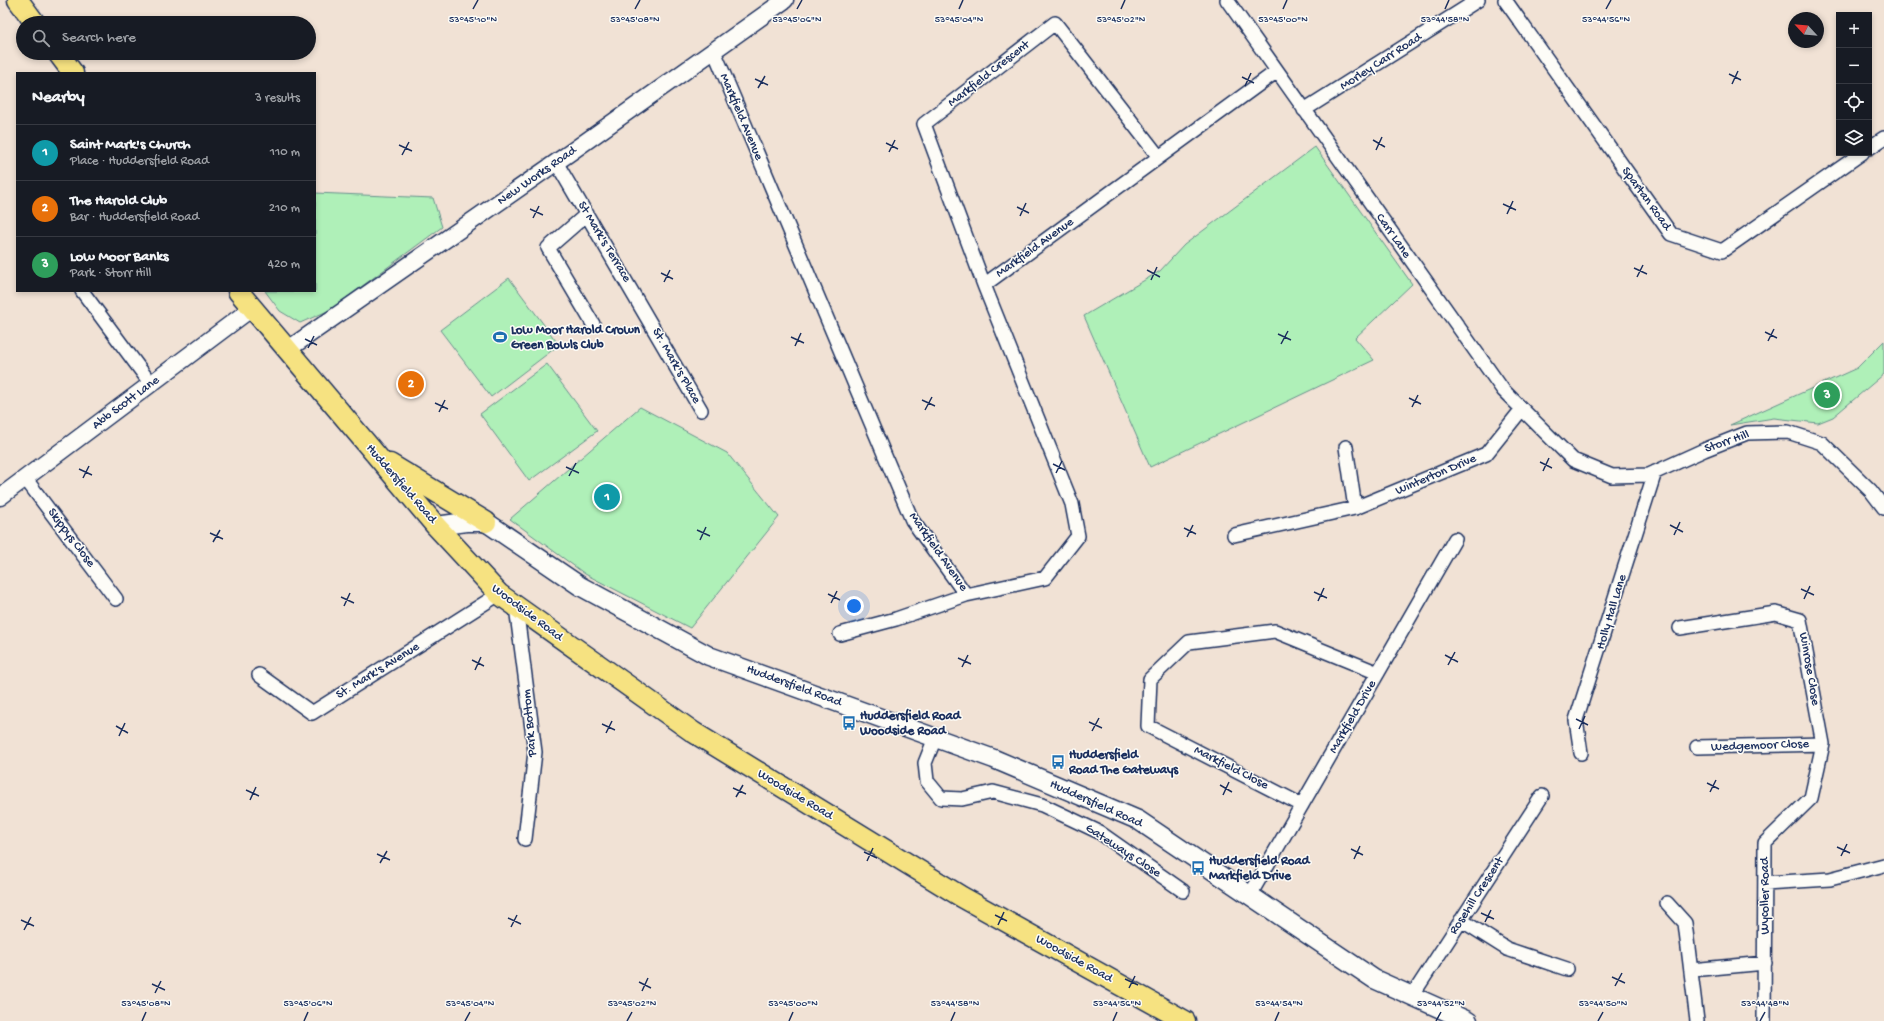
<!DOCTYPE html>
<meta charset="utf-8">
<style>
body{margin:0;font-family:"Gochi Hand",sans-serif;background:#20242c;color:#f1f3f6}
.controls{position:absolute;right:12px;top:12px;display:grid;overflow:hidden;border-radius:0px;box-shadow:0 2px 6px #0003}
.controls button{width:36px;height:36px;display:grid;place-items:center;padding:0;border:0;border-bottom:1px solid #363941;background:#171b24;color:#f1f3f6;font:20px sans-serif}
.compass{position:absolute;left:1788px;top:12px;width:36px;height:36px;border-radius:50%;background:#171b24;box-shadow:0 2px 6px #0003;rotate:296deg}
.you{position:absolute;left:854px;top:606px;width:14px;height:14px;margin:-10px;border:3px solid #fff;border-radius:50%;background:#1a73e8;box-shadow:0 0 0 6px #1a73e833}
.badge{display:grid;place-items:center;width:26px;height:26px;border-radius:50%;background:#db2777;color:#fff;font-size:13px;font-weight:700}
.pin{position:absolute;translate:-50% -50%;border:2px solid #fff;box-shadow:0 1px 4px #0006}
.list{margin:0;padding:0;list-style:none}
h2{display:flex;justify-content:space-between;align-items:center;height:52px;margin:0;padding:0 16px;font-size:17px}
h2 small{font-size:13px;font-weight:400;color:#9ea1a6}
.list li{display:grid;grid-template-columns:26px 1fr auto;gap:12px;align-items:center;box-sizing:border-box;height:56px;padding:0 16px;border-top:1px solid #363941}
.list b{display:block;font-size:15px;white-space:nowrap}
.list p{margin:0;font-size:13px;white-space:nowrap;color:#9ea1a6}
.list em{font-size:13px;font-style:normal;color:#9ea1a6}
.icon{flex:none;width:22px;height:22px;fill:none;stroke:currentColor;stroke-width:2;stroke-linecap:round;stroke-linejoin:round}
.map{position:relative;flex:none;width:1884px;height:1021px;overflow:hidden}
.search{position:absolute;background:#171b24;box-shadow:0 2px 6px #0003;left:16px;top:16px;width:300px;height:44px;display:flex;align-items:center;gap:10px;box-sizing:border-box;padding:0 14px;border-radius:22px;color:#9ea1a6;font-size:15px}
.panel{position:absolute;background:#171b24;box-shadow:0 2px 6px #0003;left:16px;top:72px;width:300px;height:220px;border-radius:0px}
.map>svg:first-child{display:block}
.green{fill:#aff0b8;stroke:#65908b}
.lines{fill:none;stroke-linecap:round;stroke-linejoin:round}
.minor-casing{stroke:#1b2f5e;stroke-width:16}
.tertiary-casing{stroke:#1b2f5e;stroke-width:19}
.secondary-casing{stroke:#1b2f5e;stroke-width:21}
.primary-casing{stroke:#1b2f5e;stroke-width:23}
.minor{stroke:#fdfcf7;stroke-width:13}
.tertiary{stroke:#fdfcf7;stroke-width:16}
.secondary{stroke:#fdfcf7;stroke-width:18}
.primary{stroke:#f6e281;stroke-width:20}
.ticks{fill:none;stroke:#1b2f5e;stroke-width:1.5}
.labels{text-anchor:middle;dominant-baseline:central;stroke-width:3;stroke-linejoin:round;paint-order:stroke}
.street-label{font-size:13px;fill:#1b2f5e;stroke:#fdfcf7}
.poi-label{font-size:13px;font-weight:bold;fill:#1b2f5e;stroke:#fdfcf7;text-anchor:start}
.ticks-label{font-size:10px;text-anchor:middle;fill:#1b2f5e;stroke:#fdfcf7;stroke-width:3;stroke-linejoin:round;paint-order:stroke}
</style>
<div class="map">
<svg width="1884" height="1021" viewBox="0 0 1884 1021">
<rect width="100%" height="100%" fill="#f1e2d5"/>
<filter id="ink" filterUnits="userSpaceOnUse"><feTurbulence type="fractalNoise" baseFrequency=".025" numOctaves="2"/><feDisplacementMap in="SourceGraphic" scale="8" xChannelSelector="R" yChannelSelector="G"/><feConvolveMatrix kernelMatrix="1 2 1 2 8 2 1 2 1" color-interpolation-filters="sRGB"/></filter>
<g filter="url(#ink)">
<path class="green" d="M1315,147L1412,284L1355,338L1374,360L1150,467L1084,316L1160,271L1184,245Z
M315,193L433,198L442,227L330,310L300,323L280,311L265,291H315Z
M509,278L559,345L491,397L440,330Z
M1884,341V374L1833,417L1818,423L1774,418L1730,425L1857,368Z
M547,364L597,431L529,481L480,414Z
M640,407L727,453L779,517L690,628L585,574L510,519Z"/>
<g class="lines">
<defs>
<path id="minor" d="M1227,0L1503,390L1573,460L1612,476L1649,475L1704,450L1747,433L1788,432L1822,443L1871,491L1884,508
M1505,0L1671,234L1722,251L1862,153
M714,51L912,520L966,595L1045,578L1078,536L1072,504L984,285L1277,71
M1304,110L1478,0
M1869,148L1884,138
M556,162L701,410
M587,214L548,248L593,324
M984,285L924,124L1055,23L1159,157
M82,291L151,384
M1346,447L1355,508
M25,478L116,599
M1234,535L1355,508L1486,454L1522,409
M516,607L535,752L525,839
M1680,628L1776,613L1800,620L1823,744L1811,798L1765,843L1764,1021
M840,634L896,619L966,595
M259,675L312,713L499,594
M935,738L925,763L927,781L941,798L962,799L993,792L1042,805L1099,832L1183,891
M1697,747L1823,744
M1581,753L1576,720L1655,472
M1302,805L1148,726L1150,679L1189,642L1275,631L1378,673
M1765,883L1830,879L1884,865
M1250,895L1455,539
M1667,903L1685,923L1697,1021
M1461,920L1507,949L1567,969
M1691,970L1765,963
M1412,996L1542,796"/>
<path id="tertiary" d="M287,350L571,152L785,0
M0,497L252,308"/>
<path id="secondary" d="M436,526L466,522H486L580,586L709,656L994,759L1138,820L1374,979L1468,1021"/>
<path id="primary" d="M18,0L35,23
M58,53L73,73
M238,291L436,526L499,594L693,732L962,897L1185,1021
M390,464L486,522"/>
</defs>
<use href="#minor" class="minor-casing"/>
<use href="#tertiary" class="tertiary-casing"/>
<use href="#secondary" class="secondary-casing"/>
<use href="#primary" class="primary-casing"/>
<use href="#minor" class="minor"/>
<use href="#tertiary" class="tertiary"/>
<use href="#secondary" class="secondary"/>
<use href="#primary" class="primary"/>
</g>
</g>
<path class="ticks" d="M473,9L478,0M635,9L640,0M797,9L802,0M959,9L963,0M1121,9L1125,0M1283,9L1287,0M1445,9L1449,0M1606,9L1611,0M1729,74L1741,80M1242,77L1254,83M755,79L768,85M1732,84L1738,71M1245,86L1251,73M758,88L765,76M1373,140L1385,147M886,143L898,149M399,145L412,151M1376,150L1382,137M889,152L895,140M402,155L409,142M1503,204L1516,210M1017,207L1029,213M530,209L543,215M1507,214L1513,201M1020,216L1026,203M533,218L539,206M1634,268L1647,274M1147,270L1160,277M661,273L673,279M1637,277L1643,265M1151,280L1157,267M664,282L670,270M1765,332L1777,338M1278,334L1291,340M791,337L804,343M305,339L317,345M1768,341L1774,329M1281,344L1288,331M795,346L801,333M308,348L314,336M1409,398L1421,404M922,400L935,406M435,403L448,409M1412,407L1418,395M925,410L932,397M439,412L445,400M1540,462L1552,468M1053,464L1065,470M566,467L579,473M79,469L92,475M1543,471L1549,458M1056,473L1062,461M569,476L576,463M83,478L89,466M1670,525L1683,532M1184,528L1196,534M697,530L710,536M210,533L223,539M1674,535L1680,522M1187,537L1193,525M700,540L706,527M213,542L220,530M1801,589L1814,595M1314,592L1327,598M828,594L840,600M341,597L354,603M1804,599L1810,586M1318,601L1324,588M831,603L837,591M344,606L350,593M1445,655L1458,662M958,658L971,664M472,660L484,666M1448,665L1455,652M962,667L968,655M475,670L481,657M1576,719L1588,725M1089,722L1102,728M602,724L615,730M116,726L128,733M1579,729L1585,716M1092,731L1099,718M606,733L612,721M119,736L125,723M1707,783L1719,789M1220,785L1232,792M733,788L746,794M246,790L259,796M1710,792L1716,780M1223,795L1229,782M736,797L743,785M250,800L256,787M1837,847L1850,853M1351,849L1363,855M864,852L877,858M377,854L390,860M1841,856L1847,844M1354,859L1360,846M867,861L873,848M380,863L387,851M1481,913L1494,919M995,915L1007,921M508,918L521,924M21,920L34,926M1485,922L1491,910M998,925L1004,912M511,927L517,915M24,930L31,917M1612,977L1625,983M1125,979L1138,985M639,982L651,988M152,984L165,990M1615,986L1622,973M1129,988L1135,976M642,991L648,978M155,993L161,981M142,1021L146,1012M304,1021L308,1012M465,1021L470,1012M627,1021L632,1012M789,1021L793,1012M951,1021L955,1012M1113,1021L1117,1012M1275,1021L1279,1012M1436,1021L1441,1012M1598,1021L1603,1012M1760,1021L1765,1012"/>
<defs>
<symbol id="stadium-bare" viewBox="-9 -9 18 18"><path d="M0-5a6.5 5 0 1 0 0 10a6.5 5 0 1 0 0-10ZM-3.5-1.8h7v3.6h-7Z" fill="#1f6fb2" stroke="#fdfcf7" stroke-width="2.5" paint-order="stroke"/></symbol>
<symbol id="bus-bare" viewBox="-9 -9 18 18"><path d="M-5-6H5V4H4V6H2V4H-2V6H-4V4H-5ZM-3.5-4V0h7V-4ZM-3.5 1.2v1.5H-2V1.2ZM2 1.2v1.5H3.5V1.2Z" fill="#1f6fb2" stroke="#fdfcf7" stroke-width="2.5" paint-order="stroke"/></symbol>
</defs>
<g fill-rule="evenodd">
<use href="#stadium-bare" x="490" y="327" width="20" height="20"/>
<use href="#bus-bare" x="839" y="713" width="20" height="20"/>
<use href="#bus-bare" x="1048" y="752" width="20" height="20"/>
<use href="#bus-bare" x="1188" y="858" width="20" height="20"/>
</g>
<g class="labels">
<g class="street-label">
<text transform="translate(1381 62) rotate(-33)">Morley Carr Road</text>
<text transform="translate(989 74) rotate(-38)">Markfield Crescent</text>
<text transform="translate(741 117) rotate(67)">Markfield Avenue</text>
<text transform="translate(537 176) rotate(-35)">New Works Road</text>
<text transform="translate(1646 199) rotate(54)">Spartan Road</text>
<text transform="translate(1393 236) rotate(55)">Carr Lane</text>
<text transform="translate(604 242) rotate(59)">St Mark's Terrace</text>
<text transform="translate(1035 248) rotate(-36)">Markfield Avenue</text>
<text transform="translate(676 366) rotate(60)">St. Mark's Place</text>
<text transform="translate(126 403) rotate(-37)">Abb Scott Lane</text>
<text transform="translate(1727 442) rotate(-19)">Storr Hill</text>
<text transform="translate(1436 475) rotate(-23)">Winterton Drive</text>
<text transform="translate(401 484) rotate(49)">Huddersfield Road</text>
<text transform="translate(71 538) rotate(53)">Skippys Close</text>
<text transform="translate(938 552) rotate(55)">Markfield Avenue</text>
<text transform="translate(1612 612) rotate(-73)">Holly Hall Lane</text>
<text transform="translate(527 613) rotate(37)">Woodside Road</text>
<text transform="translate(1809 669) rotate(80)">Winrose Close</text>
<text transform="translate(378 671) rotate(-32)">St. Mark's Avenue</text>
<text transform="translate(794 686) rotate(20)">Huddersfield Road</text>
<text transform="translate(1353 717) rotate(-60)">Markfield Drive</text>
<text transform="translate(530 723) rotate(-95)">Park Bottom</text>
<text transform="translate(1760 746) rotate(-2)">Wedgemoor Close</text>
<text transform="translate(1231 768) rotate(27)">Markfield Close</text>
<text transform="translate(795 795) rotate(31)">Woodside Road</text>
<text transform="translate(1096 804) rotate(24)">Huddersfield Road</text>
<text transform="translate(1123 851) rotate(33)">Gateways Close</text>
<text transform="translate(1477 896) rotate(-57)">Rosehill Crescent</text>
<text transform="translate(1765 896) rotate(-90)">Wycoller Road</text>
<text transform="translate(1074 959) rotate(29)">Woodside Road</text>
</g>
<g class="poi-label">
<text x="511" y="330">Low Moor Harold Crown<tspan x="511" dy="15">Green Bowls Club</tspan></text>
<text x="860" y="716">Huddersfield Road<tspan x="860" dy="15">Woodside Road</tspan></text>
<text x="1069" y="755">Huddersfield<tspan x="1069" dy="15">Road The Gateways</tspan></text>
<text x="1209" y="861">Huddersfield Road<tspan x="1209" dy="15">Markfield Drive</tspan></text>
</g>
</g>
<g class="ticks-label">
<text x="473" y="22">53°45'10"N</text>
<text x="635" y="22">53°45'08"N</text>
<text x="797" y="22">53°45'06"N</text>
<text x="959" y="22">53°45'04"N</text>
<text x="1121" y="22">53°45'02"N</text>
<text x="1283" y="22">53°45'00"N</text>
<text x="1445" y="22">53°44'58"N</text>
<text x="1606" y="22">53°44'56"N</text>
<text x="146" y="1006">53°45'08"N</text>
<text x="308" y="1006">53°45'06"N</text>
<text x="470" y="1006">53°45'04"N</text>
<text x="632" y="1006">53°45'02"N</text>
<text x="793" y="1006">53°45'00"N</text>
<text x="955" y="1006">53°44'58"N</text>
<text x="1117" y="1006">53°44'56"N</text>
<text x="1279" y="1006">53°44'54"N</text>
<text x="1441" y="1006">53°44'52"N</text>
<text x="1603" y="1006">53°44'50"N</text>
<text x="1765" y="1006">53°44'48"N</text>
</g>
</svg>
<div class="controls">
<button>+</button>
<button>−</button>
<button><svg class="icon" aria-label="locate" viewBox="0 0 24 24"><circle cx="12" cy="12" r="6"/><path d="M12 2v4M12 18v4M2 12h4M18 12h4"/></svg></button>
<button><svg class="icon" aria-label="layers" viewBox="0 0 24 24"><path d="M12 4l9 5-9 5-9-5zM3 14l9 5 9-5"/></svg></button>
</div>
<svg class="compass" viewBox="-18 -18 36 36"><path d="M0-13l5 13h-10z" fill="#e53935"/><path d="M0 13l5-13h-10z" fill="#9ea1a6"/></svg>
<div class="you"></div>
<div class="pin badge" style="left:607px;top:497px;background:#0f9aa8">1</div>
<div class="pin badge" style="left:411px;top:384px;background:#e8710a">2</div>
<div class="pin badge" style="left:1827px;top:395px;background:#2e9e5b">3</div>
<div class="search"><svg class="icon" aria-label="search" viewBox="0 0 24 24"><circle cx="10" cy="10" r="6"/><path d="M15 15l6 6"/></svg>Search here</div>
<section class="panel">
<h2>Nearby<small>3 results</small></h2>
<ul class="list">
<li><span class="badge" style="background:#0f9aa8">1</span><div><b>Saint Mark's Church</b><p>Place · Huddersfield Road</p></div><em>110 m</em></li>
<li><span class="badge" style="background:#e8710a">2</span><div><b>The Harold Club</b><p>Bar · Huddersfield Road</p></div><em>210 m</em></li>
<li><span class="badge" style="background:#2e9e5b">3</span><div><b>Low Moor Banks</b><p>Park · Storr Hill</p></div><em>420 m</em></li>
</ul>
</section>
</div>
